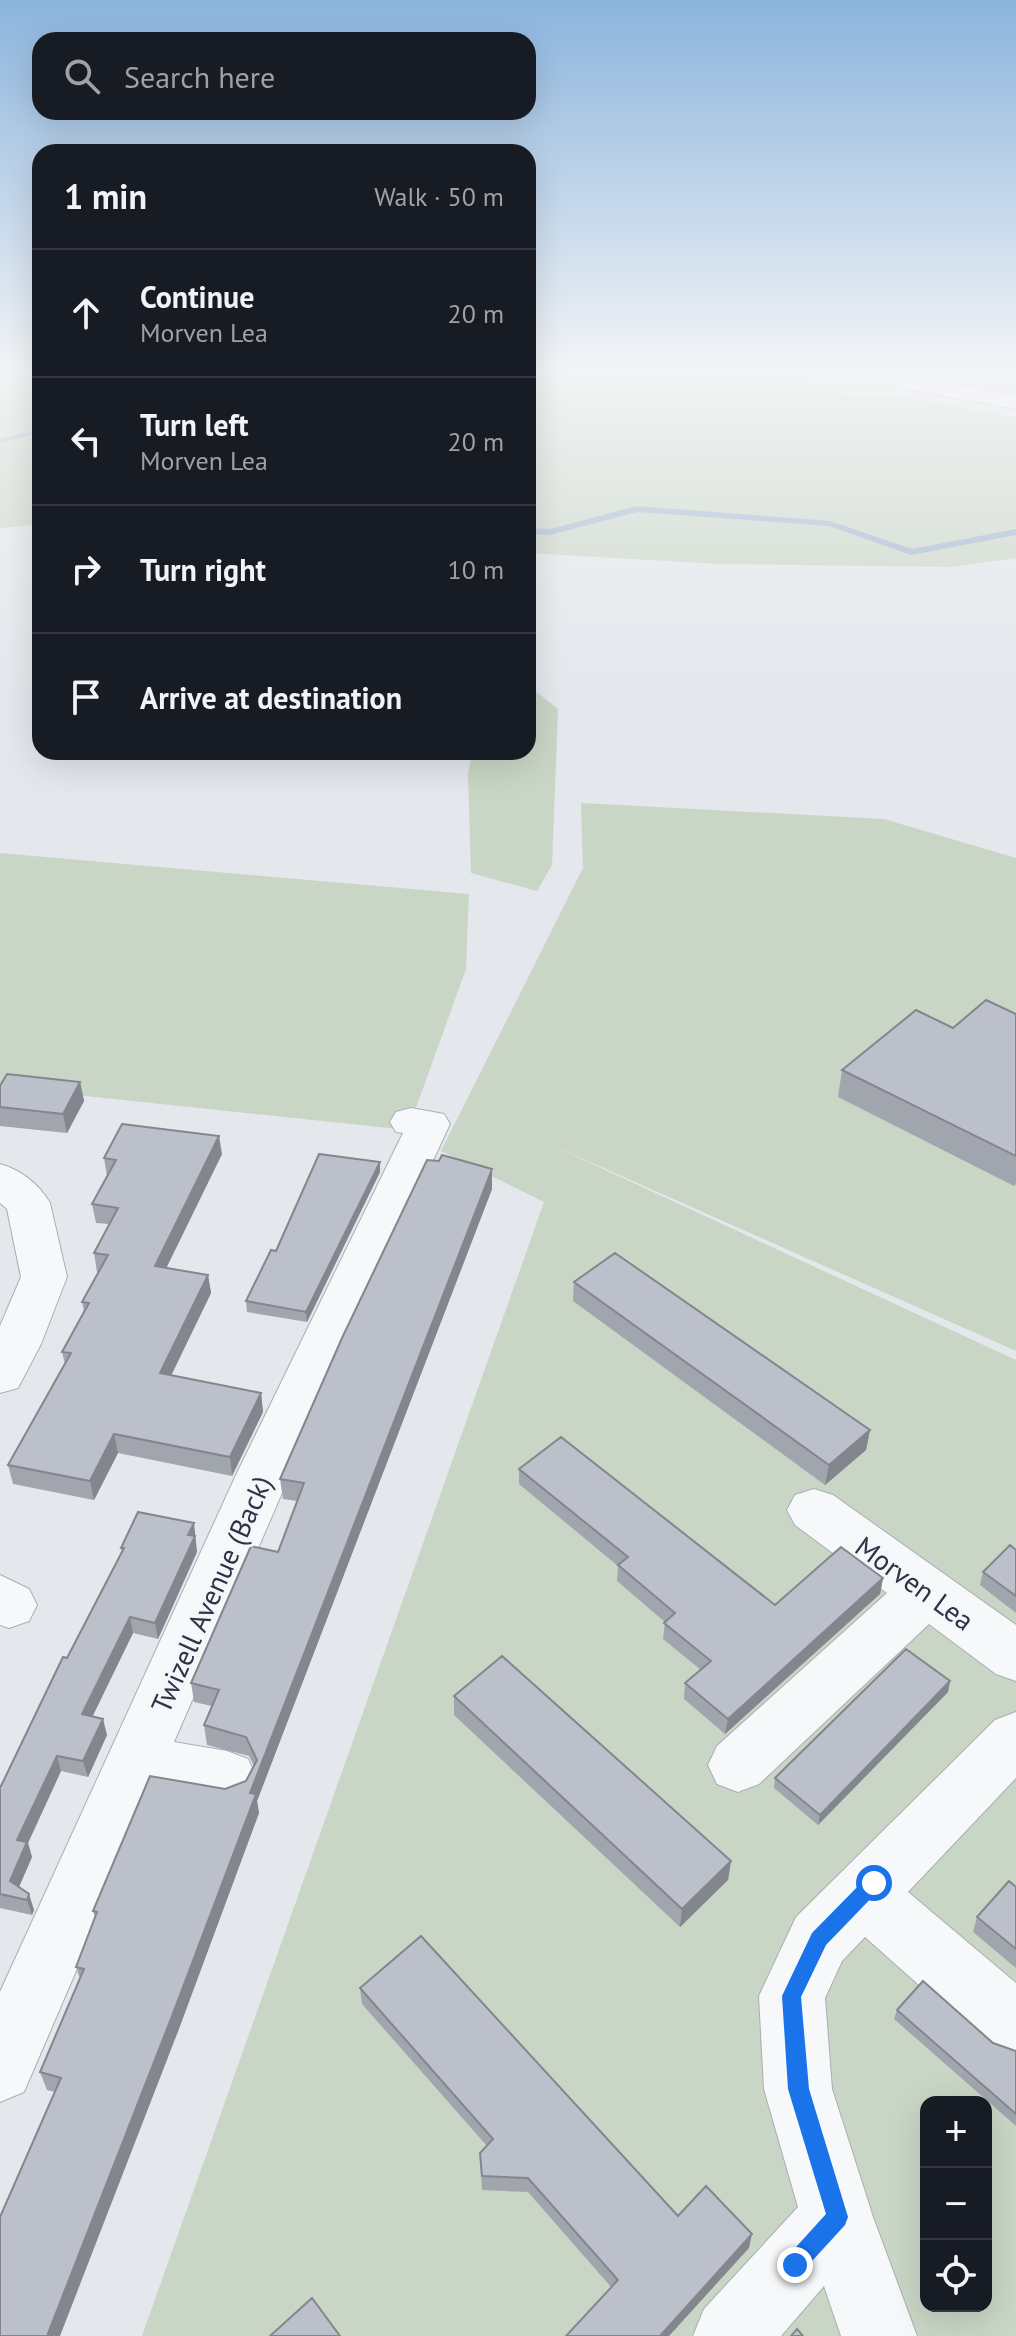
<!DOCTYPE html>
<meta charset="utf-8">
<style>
body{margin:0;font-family:"PT Sans",sans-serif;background:#20242c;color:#f1f3f6}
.controls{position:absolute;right:24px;bottom:24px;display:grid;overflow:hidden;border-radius:16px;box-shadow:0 8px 32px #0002}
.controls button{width:72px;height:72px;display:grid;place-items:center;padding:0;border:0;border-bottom:2px solid #363941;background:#171b24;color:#f1f3f6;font:40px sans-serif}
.stop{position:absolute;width:24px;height:24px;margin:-18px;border:6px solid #1a73e8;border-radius:50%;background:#fff}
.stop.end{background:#1a73e8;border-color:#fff;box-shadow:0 2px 8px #0008}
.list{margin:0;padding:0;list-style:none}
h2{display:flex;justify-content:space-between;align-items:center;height:104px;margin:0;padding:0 32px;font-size:34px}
h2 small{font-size:26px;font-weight:400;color:#9ea1a6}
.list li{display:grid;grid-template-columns:52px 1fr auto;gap:24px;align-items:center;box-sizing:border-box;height:128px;padding:0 32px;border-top:2px solid #363941}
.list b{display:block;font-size:30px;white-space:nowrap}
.list p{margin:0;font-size:26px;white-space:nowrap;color:#9ea1a6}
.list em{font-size:26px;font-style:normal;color:#9ea1a6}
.icon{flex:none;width:44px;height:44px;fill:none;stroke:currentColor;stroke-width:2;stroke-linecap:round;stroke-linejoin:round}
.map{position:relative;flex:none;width:1016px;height:2336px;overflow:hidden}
.search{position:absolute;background:#171b24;box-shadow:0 8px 32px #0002;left:32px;top:32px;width:504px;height:88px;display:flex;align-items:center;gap:20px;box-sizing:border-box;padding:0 28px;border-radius:24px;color:#9ea1a6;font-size:30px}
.panel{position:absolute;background:#171b24;box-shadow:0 8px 32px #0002;left:32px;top:144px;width:504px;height:616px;border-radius:24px}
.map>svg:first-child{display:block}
.green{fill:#c9d6c5;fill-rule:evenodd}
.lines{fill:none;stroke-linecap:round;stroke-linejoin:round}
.stream{fill:#9fb4cc;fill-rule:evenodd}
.minor-casing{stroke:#a9aeb7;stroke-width:2}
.major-casing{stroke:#a3abb8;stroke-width:2}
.minor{fill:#f7f8fa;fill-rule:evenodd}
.major{fill:#fff;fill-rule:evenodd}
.wall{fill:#a1a5ae}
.shaded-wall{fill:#83868d}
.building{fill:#bbc0ca;stroke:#83868d;stroke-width:2}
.route{fill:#1a73e8}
.labels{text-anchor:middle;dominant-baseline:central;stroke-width:6;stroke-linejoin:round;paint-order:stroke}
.near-street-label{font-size:28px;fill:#2b3445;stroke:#f4f6f9}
</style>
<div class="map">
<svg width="1016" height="2336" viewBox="0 0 1016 2336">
<rect width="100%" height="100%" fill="#e4e7ec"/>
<path class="green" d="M0,369H40V524L0,528Z
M528,369H736L807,380L817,389L866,398L890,395L1016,417V558L950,567L720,564L528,553Z
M528,692L538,693L558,709L552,865L537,891L471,873L468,775L472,752H528Z
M581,803L884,819L1016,858V1043L838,1097L1016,1184V1351L545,1142L1016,1360V2336H142L544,1202L441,1151L583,868ZM926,2102H986V2306H926Z
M0,853L469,894L466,969L408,1130L0,1087Z"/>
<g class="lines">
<path class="stream" d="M40,429V433L0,443V439Z
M637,506L830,521L912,549L1016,529V535L911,555L829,526L637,512L550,535L528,534V528L550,529Z"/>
<defs>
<path id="minor" d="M411,1108L444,1114L450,1124L341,1357L174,1742L227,1751L248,1759L257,1778L248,1797L227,1805L153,1792L24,2092L0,2102V1992L236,1475L403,1133L396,1132L390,1122L396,1112Z
M0,1164C21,1170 39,1184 50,1203L67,1277L41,1344L18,1388L0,1393V1326L21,1277L7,1209L0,1203Z
M814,1489L833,1495L1016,1625V1681L996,1674L929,1624L759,1784L738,1792L717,1784L708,1765L717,1746L887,1593L795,1525L787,1510L795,1495Z
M0,1575L29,1589L37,1605L29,1621L9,1628L0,1625Z
M1016,1712V1778L908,1892L1016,1983V2059L992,2050L865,1937L842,1961L825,1998L832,2089L873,2217L917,2336H841L824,2286L781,2336H693L704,2309L798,2207L764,2089L759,1996L796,1917L995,1720Z"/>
<path id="major" d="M823,369H872L1016,395V409L834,376Z"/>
</defs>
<use href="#minor" class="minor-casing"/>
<use href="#major" class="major-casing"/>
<use href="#minor" class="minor"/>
<use href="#major" class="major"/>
</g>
<path class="wall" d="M1016,1014V1184L1014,1186L838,1097L842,1070L953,1028Z
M80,1082L84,1101L67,1133L0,1126V1086Z
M222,1154L166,1268L208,1275L211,1293L171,1376L261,1393L263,1412L232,1476L118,1453L94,1500L13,1484L8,1465L65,1364L62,1352L84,1311L82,1302L99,1272H97L94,1253L109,1224L96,1223L92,1204L107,1176L104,1158Z
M380,1172L307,1322L247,1312L246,1301L276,1251Z
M492,1189L257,1801L259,1813L177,2034L55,2092L47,2090L40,2072L80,1979L76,1967L95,1917L93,1911L225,1789L246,1781L254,1766L249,1756L207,1745L204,1725L212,1706L194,1702L191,1683L278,1552L297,1501L283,1499L280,1479Z
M574,1282L870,1430L866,1450L825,1485L573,1301Z
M519,1469L775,1605L883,1578L880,1594L725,1734L684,1699L685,1683L701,1670L663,1639L665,1622L617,1581L618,1566L519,1484Z
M196,1539L195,1542L197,1552L158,1639L133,1633L92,1716L107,1735L88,1777L61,1771L28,1843L32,1857L19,1887L34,1910L32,1915L0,1908V1786H1L122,1552L121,1548Z
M1016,1550V1613L980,1585L983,1572Z
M950,1681L948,1692L818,1825L774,1788L775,1778Z
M454,1696L731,1861L728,1880L680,1927L454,1715Z
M1016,1887V1968L973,1932L977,1917Z
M360,1988L678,2216L749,2248L611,2287L528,2192L482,2190L480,2153L487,2146L362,2004Z
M897,2010L1016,2051V2126L894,2019Z"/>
<path class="shaded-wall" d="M80,1082L84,1101L67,1133L63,1114Z
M219,1136L222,1154L158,1285L155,1266Z
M380,1162V1172L307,1322L306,1312Z
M492,1169V1189L257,1801L259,1813L177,2034L60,2336H47L250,1793Z
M208,1275L211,1293L163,1392L160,1373Z
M261,1393L263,1412L232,1476L230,1457Z
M870,1430L866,1450L825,1485L829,1465Z
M114,1434L118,1453L94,1500L90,1481Z
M194,1523L197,1552L158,1639L155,1623Z
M883,1578L880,1594L725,1734L728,1719Z
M130,1617L133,1633L86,1730L82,1714Z
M950,1681L948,1692L818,1825L820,1815Z
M103,1719L107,1735L88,1777L83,1761Z
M57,1756L61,1771L28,1843L32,1857L15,1896L10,1881L17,1840Z
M731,1861L728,1880L680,1927L682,1909Z
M29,1894L34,1910L32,1915L27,1900Z
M752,2234L749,2248L669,2336H660Z"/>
<path class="building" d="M986,1000L1016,1014V1156L842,1070L916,1010L953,1028Z
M7,1074L80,1082L63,1114L0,1107V1086Z
M122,1124L219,1136L155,1266L208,1275L160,1373L261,1393L230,1457L114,1434L90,1481L8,1465L71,1353L62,1352L89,1303L82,1302L108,1255L94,1253L118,1208L92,1204L116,1160L104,1158Z
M319,1154L380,1162L306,1312L246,1301L271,1250L276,1251Z
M442,1155L492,1169L250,1793L256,1794L172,2016L47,2336H0V2217L61,2078L40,2072L84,1969L76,1967L97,1912L93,1911L150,1776L225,1789L246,1781L257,1760L246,1737L204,1725L219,1690L191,1683L251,1546L278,1552L304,1483L280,1479L342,1338L427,1160L439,1161Z
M615,1253L870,1430L829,1465L574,1282Z
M561,1437L775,1605L841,1547L883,1578L728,1719L685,1683L711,1661L664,1623L675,1613L618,1565L628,1557L519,1469Z
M138,1512L194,1523L188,1535L195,1536L155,1623L130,1617L82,1714L103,1719L83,1761L57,1756L17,1840L27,1842L10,1881L29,1894L27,1900L0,1894V1786H1L63,1657L67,1658L124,1548H121Z
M1010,1545L1016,1550V1596L983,1572Z
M906,1649L950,1681L820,1815L775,1778Z
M502,1656L731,1861L682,1909L454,1696Z
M1009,1881L1016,1887V1949L977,1917Z
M421,1936L678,2216L706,2186L752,2234L660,2336H566L618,2280L528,2178L482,2176L480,2153L493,2139L360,1988Z
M923,1981L993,2043L1016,2051V2114L897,2010Z
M312,2298L340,2336H270Z
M797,2329L803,2336H791Z"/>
<linearGradient id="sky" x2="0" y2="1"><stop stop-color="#8bb4dd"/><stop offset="0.53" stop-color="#f3f4f6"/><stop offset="1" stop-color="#f3f4f6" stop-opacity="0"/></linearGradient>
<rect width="1016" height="696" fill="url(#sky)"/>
<path class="route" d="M874,1874L880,1877L883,1883L880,1889L826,1945L801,1997L809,2089L848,2217L845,2225L802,2272L795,2275L787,2272L784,2265L787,2257L826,2214L788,2089L782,1996L812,1933L867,1877Z"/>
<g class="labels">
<g class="near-street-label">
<text transform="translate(915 1583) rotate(36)">Morven Lea</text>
<text transform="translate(211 1594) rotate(-66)">Twizell Avenue (Back)</text>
</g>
</g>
</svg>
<div class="controls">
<button>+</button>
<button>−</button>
<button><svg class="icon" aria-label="locate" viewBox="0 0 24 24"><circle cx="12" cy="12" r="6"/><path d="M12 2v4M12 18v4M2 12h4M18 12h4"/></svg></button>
</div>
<div class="stop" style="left:874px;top:1883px"></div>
<div class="stop end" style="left:795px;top:2265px"></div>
<div class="search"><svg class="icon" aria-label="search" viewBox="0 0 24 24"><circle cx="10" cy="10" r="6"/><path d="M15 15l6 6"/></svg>Search here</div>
<section class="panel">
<h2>1 min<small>Walk · 50 m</small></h2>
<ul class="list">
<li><svg class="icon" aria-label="ahead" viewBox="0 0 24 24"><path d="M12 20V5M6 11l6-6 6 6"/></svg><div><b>Continue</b><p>Morven Lea</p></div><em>20 m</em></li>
<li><svg class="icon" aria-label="left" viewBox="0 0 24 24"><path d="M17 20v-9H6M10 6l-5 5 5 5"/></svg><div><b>Turn left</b><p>Morven Lea</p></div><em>20 m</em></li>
<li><svg class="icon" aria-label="right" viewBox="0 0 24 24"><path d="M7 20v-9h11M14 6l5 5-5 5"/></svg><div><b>Turn right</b></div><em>10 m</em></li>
<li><svg class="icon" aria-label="arrive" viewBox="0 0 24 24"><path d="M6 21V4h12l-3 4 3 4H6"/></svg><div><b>Arrive at destination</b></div></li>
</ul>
</section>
</div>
